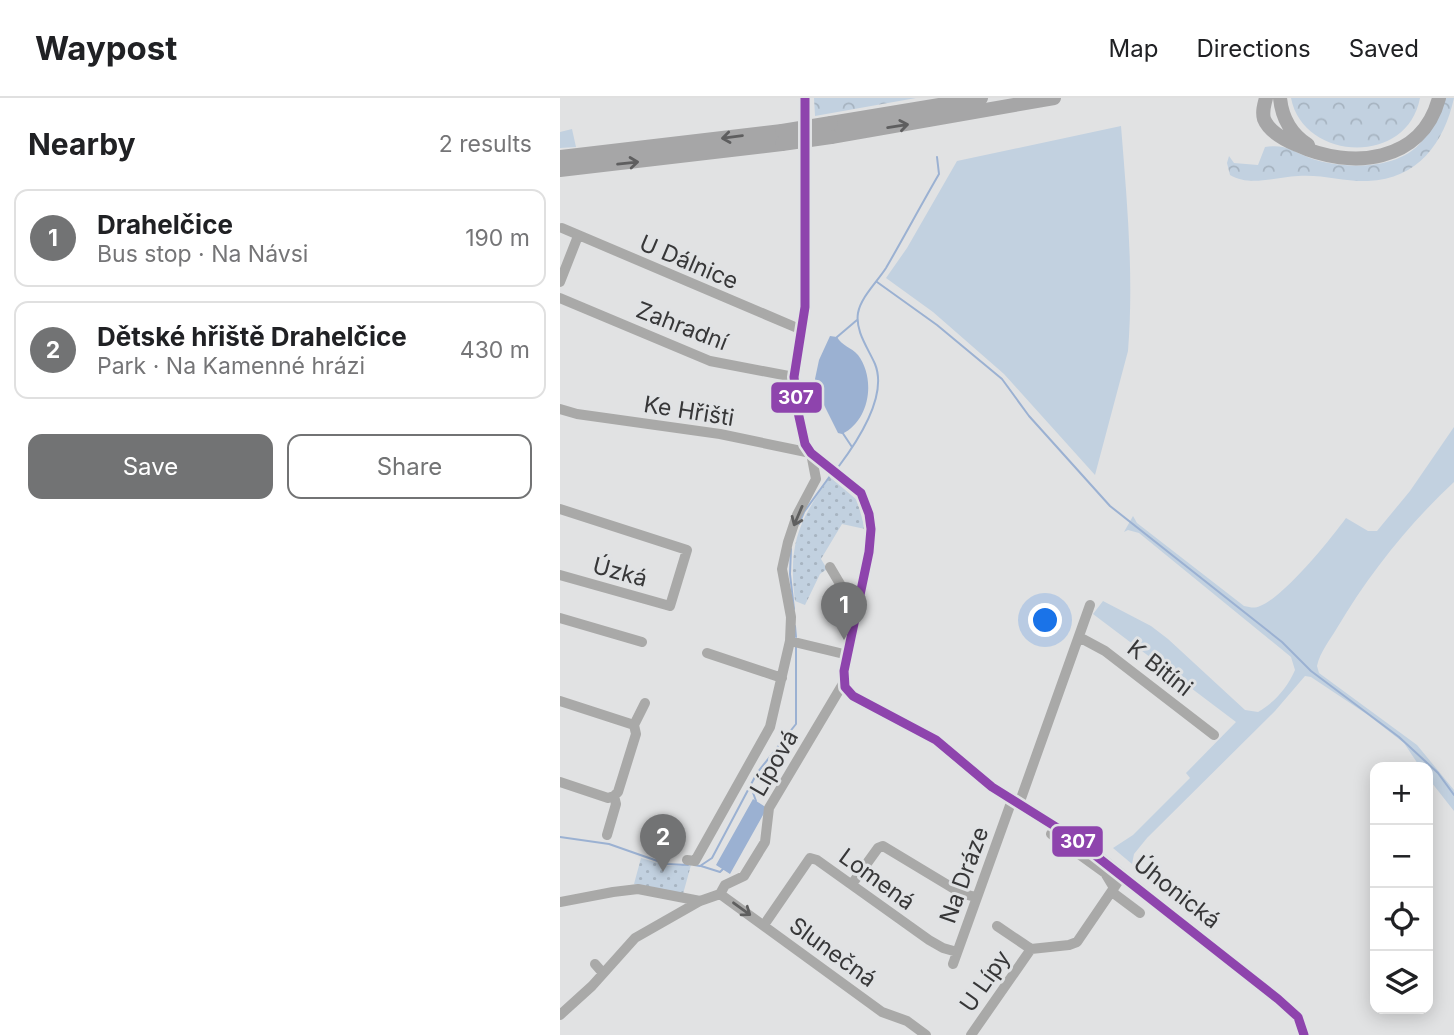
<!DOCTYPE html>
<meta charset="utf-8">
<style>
body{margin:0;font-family:Inter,sans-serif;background:#f6f6f6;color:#202124}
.controls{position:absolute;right:21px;bottom:21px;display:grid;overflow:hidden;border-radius:14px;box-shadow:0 4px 18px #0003}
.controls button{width:63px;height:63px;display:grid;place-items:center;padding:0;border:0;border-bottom:2px solid #e0e0e0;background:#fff;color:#202124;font:35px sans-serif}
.you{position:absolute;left:486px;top:523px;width:24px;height:24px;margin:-18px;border:5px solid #fff;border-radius:50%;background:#1a73e8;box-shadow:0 0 0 10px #1a73e833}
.badge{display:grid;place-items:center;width:46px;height:46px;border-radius:50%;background:#727374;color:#fff;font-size:23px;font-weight:700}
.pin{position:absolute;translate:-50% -58px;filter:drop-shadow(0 2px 4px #0008)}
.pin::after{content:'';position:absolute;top:37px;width:24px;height:21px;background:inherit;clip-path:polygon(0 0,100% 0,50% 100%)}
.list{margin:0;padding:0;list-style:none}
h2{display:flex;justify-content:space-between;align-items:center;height:91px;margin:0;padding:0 28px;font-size:30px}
h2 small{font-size:23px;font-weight:400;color:#757577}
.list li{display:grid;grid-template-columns:46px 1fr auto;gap:21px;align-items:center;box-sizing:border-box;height:98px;margin:0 14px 14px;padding:0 14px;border:2px solid #e0e0e0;border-radius:14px}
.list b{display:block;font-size:26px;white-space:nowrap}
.list p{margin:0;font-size:23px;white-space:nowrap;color:#757577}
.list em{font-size:23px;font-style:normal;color:#757577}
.actions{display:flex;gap:14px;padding:21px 28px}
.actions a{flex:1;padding:16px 0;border:2px solid #727374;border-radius:14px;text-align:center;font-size:24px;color:#727374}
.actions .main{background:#727374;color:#fff}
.icon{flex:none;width:38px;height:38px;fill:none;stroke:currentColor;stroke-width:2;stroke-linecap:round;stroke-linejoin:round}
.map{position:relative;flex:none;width:894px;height:937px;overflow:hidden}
header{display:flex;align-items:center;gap:42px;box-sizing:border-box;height:98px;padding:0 35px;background:#fff;border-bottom:2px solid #e0e0e0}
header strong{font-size:33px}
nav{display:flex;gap:38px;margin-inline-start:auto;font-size:24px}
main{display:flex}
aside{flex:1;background:#fff}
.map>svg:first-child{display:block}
.green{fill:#c2d1e0}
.forest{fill:url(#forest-crowns)}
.park{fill:url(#park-dots)}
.water{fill:#9bb1d2}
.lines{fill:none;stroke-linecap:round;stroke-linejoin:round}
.stream{stroke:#9bb1d2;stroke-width:2}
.minor{stroke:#a9a9a8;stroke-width:10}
.major{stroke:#a0a1a2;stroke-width:12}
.highway{stroke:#a6a6a7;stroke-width:14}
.highway-bridge{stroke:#a6a6a7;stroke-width:14}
.bus-1-casing{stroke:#e0e2e4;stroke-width:14}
.bus-1{stroke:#8e44ad;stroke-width:9}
.oneway{stroke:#5e5e5f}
.oneway2{stroke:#5f5f5f}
.labels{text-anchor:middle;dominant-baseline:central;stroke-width:6;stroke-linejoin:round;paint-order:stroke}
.street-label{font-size:23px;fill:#373738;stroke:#e0e2e4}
.line-badge{stroke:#e0e2e4;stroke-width:2.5}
.badge-label{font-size:19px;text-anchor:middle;font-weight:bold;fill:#fff}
</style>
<header>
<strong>Waypost</strong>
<nav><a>Map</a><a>Directions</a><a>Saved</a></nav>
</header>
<main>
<aside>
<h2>Nearby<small>2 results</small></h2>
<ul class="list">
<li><span class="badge">1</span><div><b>Drahelčice</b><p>Bus stop · Na Návsi</p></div><em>190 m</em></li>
<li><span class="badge">2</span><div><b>Dětské hřiště Drahelčice</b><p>Park · Na Kamenné hrázi</p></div><em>430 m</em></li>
</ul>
<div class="actions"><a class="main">Save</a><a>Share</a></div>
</aside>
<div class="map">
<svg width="894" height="937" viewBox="0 0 894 937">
<defs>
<pattern id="forest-crowns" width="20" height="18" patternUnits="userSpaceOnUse" patternTransform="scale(1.75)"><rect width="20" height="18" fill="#c2d1e0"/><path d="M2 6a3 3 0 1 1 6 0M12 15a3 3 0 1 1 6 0" fill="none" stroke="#a7b4c1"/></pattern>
<pattern id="park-dots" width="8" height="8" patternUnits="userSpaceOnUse" patternTransform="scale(1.75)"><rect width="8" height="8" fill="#c2d1e0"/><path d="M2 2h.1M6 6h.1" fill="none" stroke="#a7b4c1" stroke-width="1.8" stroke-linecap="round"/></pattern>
</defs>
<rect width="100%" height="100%" fill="#e1e2e3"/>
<path class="green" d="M561,28C567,103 574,178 568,253L535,377L444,276L373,214L326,180L347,150L397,63Z
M12,31L16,49L0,50V34Z
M894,329V384C848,427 809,476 777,530C770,542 760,554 757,568L759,575L857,647L894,692V713L868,680V669H860L844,645L808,617L751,579L745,578L715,613L587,740L574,756L572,766L553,750L573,737L630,680L626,675L676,624L533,516L543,503L591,528L608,541L685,612L698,614C715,604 727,590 735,572L731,559L579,435L568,432L564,434L573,418L577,425L684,508C690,509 694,511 700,508C724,499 770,442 786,420L808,433H817L850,393Z"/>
<path class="forest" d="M254,0H356L255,18Z
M731,0H860C847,69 743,63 731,0Z
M884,0H894C884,45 858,81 808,83C785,84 762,76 738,78C716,79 690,89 670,77L667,65L669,58L674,65L698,67L705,49C727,46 731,53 750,60C784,72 843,73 865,39C873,28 878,13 884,0Z"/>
<path class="park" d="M270,379L297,402L305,431L282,426L261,461L267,471L260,476L245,507L235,503C228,446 238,424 270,379Z
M81,760L108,768L131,767L123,796L74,786Z"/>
<path class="water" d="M270,238L277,239C282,248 291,249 298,257C316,281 310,322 282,336L278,335L263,305L255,281L259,262Z
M193,701L207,710L170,776L156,767Z"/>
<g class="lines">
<path class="stream" d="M317,184L377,227L442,281L469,318L550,408L722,544L751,573L839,639L878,675L894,697
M277,239L297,222
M282,334L292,349
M279,368C297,344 328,298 315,266C308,250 295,233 298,215C301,199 317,184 326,170C344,139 361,107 379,76L377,59
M239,426L244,414L270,378
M231,451L230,476L234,511
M235,528L236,539
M191,689L196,703
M0,739L49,746L106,766L128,767
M134,767L140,768L152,760L197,675L236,626V549
M141,768L160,774L163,771"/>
<path class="minor" d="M2,130L242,232
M0,184L18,138
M0,200L150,263L234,279
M0,311L17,316L160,336L251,355L256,381L237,417L228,444L222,471L231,519L230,543L210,629L135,763L127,762
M0,411L127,452L110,508L0,477
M270,469L283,491L301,497
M0,520L82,544
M519,539L545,553L654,637
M230,543L288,557
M147,555L222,580
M0,603L74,627
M0,684L48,700L54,698
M459,706L530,507
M491,736L545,775L554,790
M47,737L56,706L54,698L58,694L76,636L74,627L85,605
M292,786L318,750L323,748L401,795L415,799
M552,794L580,815
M160,796L165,787L184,778L205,744L209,710L284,584
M160,796L322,914L347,923L366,937
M0,804L53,794L78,791L140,803
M204,827L250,760L257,762L369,842L383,850L397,854
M437,828L471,851
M35,866L42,874
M393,866L452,702
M0,917L32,888L75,840L140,803L160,796
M411,937L471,851L509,847L517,844L562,778"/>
<path class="major" d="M245,0V209L234,279L238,314L245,346L251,355L301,395L309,416L311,431L309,454L284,573L285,589L293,598L376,642L432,689L512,739L541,761L718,901L738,919L744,937"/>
<path class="highway" d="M706,0C704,7 702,14 704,21C709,34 725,42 737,47C791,72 862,65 879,0
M720,0C722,20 731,36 748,47
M271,25L421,0
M271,39L494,0
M0,59L222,33
M0,72L222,46"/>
<path class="highway-bridge" d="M222,33L271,25
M222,46L271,39"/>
<defs>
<path id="bus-1" d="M245,0V209L234,279L238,314L245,346L251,355L301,395L309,416L311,431L309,454L284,573L285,589L293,598L376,642L432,689L512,739L718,901L738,919L744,937"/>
</defs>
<use href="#bus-1" class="bus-1-casing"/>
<use href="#bus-1" class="bus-1"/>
</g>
<defs><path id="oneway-shaft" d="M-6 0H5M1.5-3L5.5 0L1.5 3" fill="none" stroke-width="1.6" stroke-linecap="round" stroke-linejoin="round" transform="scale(1.75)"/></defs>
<g class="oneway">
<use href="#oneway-shaft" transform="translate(338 28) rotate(-9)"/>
<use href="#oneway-shaft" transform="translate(172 39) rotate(173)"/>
<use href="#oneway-shaft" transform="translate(68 65) rotate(-6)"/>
</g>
<g class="oneway2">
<use href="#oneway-shaft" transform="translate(238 418) rotate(113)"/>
<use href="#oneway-shaft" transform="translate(182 811) rotate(36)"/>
</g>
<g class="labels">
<g class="street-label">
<text transform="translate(129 164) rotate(23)">U Dálnice</text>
<text transform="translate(122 228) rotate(21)">Zahradní</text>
<text transform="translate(129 313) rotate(9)">Ke Hřišti</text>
<text transform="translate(60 474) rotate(15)">Úzká</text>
<text transform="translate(600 570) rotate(38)">K Bitíni</text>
<text transform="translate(214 665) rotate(-60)">Lípová</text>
<text transform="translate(404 777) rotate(-70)">Na Dráze</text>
<text transform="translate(317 781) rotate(36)">Lomená</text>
<text transform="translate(617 794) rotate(38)">Úhonická</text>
<text transform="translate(273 854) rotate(36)">Slunečná</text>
<text transform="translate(425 883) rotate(-55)">U Lípy</text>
</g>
</g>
<g class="line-badge">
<rect x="210" y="283" width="53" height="33" rx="7" fill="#8e44ad"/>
<rect x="491" y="727" width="53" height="33" rx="7" fill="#8e44ad"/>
</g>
<g class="badge-label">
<text x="236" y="306">307</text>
<text x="518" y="750">307</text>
</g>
</svg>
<div class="controls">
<button>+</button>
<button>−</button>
<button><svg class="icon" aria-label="locate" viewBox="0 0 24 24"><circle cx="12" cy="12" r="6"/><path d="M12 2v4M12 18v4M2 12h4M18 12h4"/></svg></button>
<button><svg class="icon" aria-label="layers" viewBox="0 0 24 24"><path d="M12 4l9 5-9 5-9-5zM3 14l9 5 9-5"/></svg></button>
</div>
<div class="you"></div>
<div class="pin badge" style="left:284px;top:542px">1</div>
<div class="pin badge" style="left:103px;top:774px">2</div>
</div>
</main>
